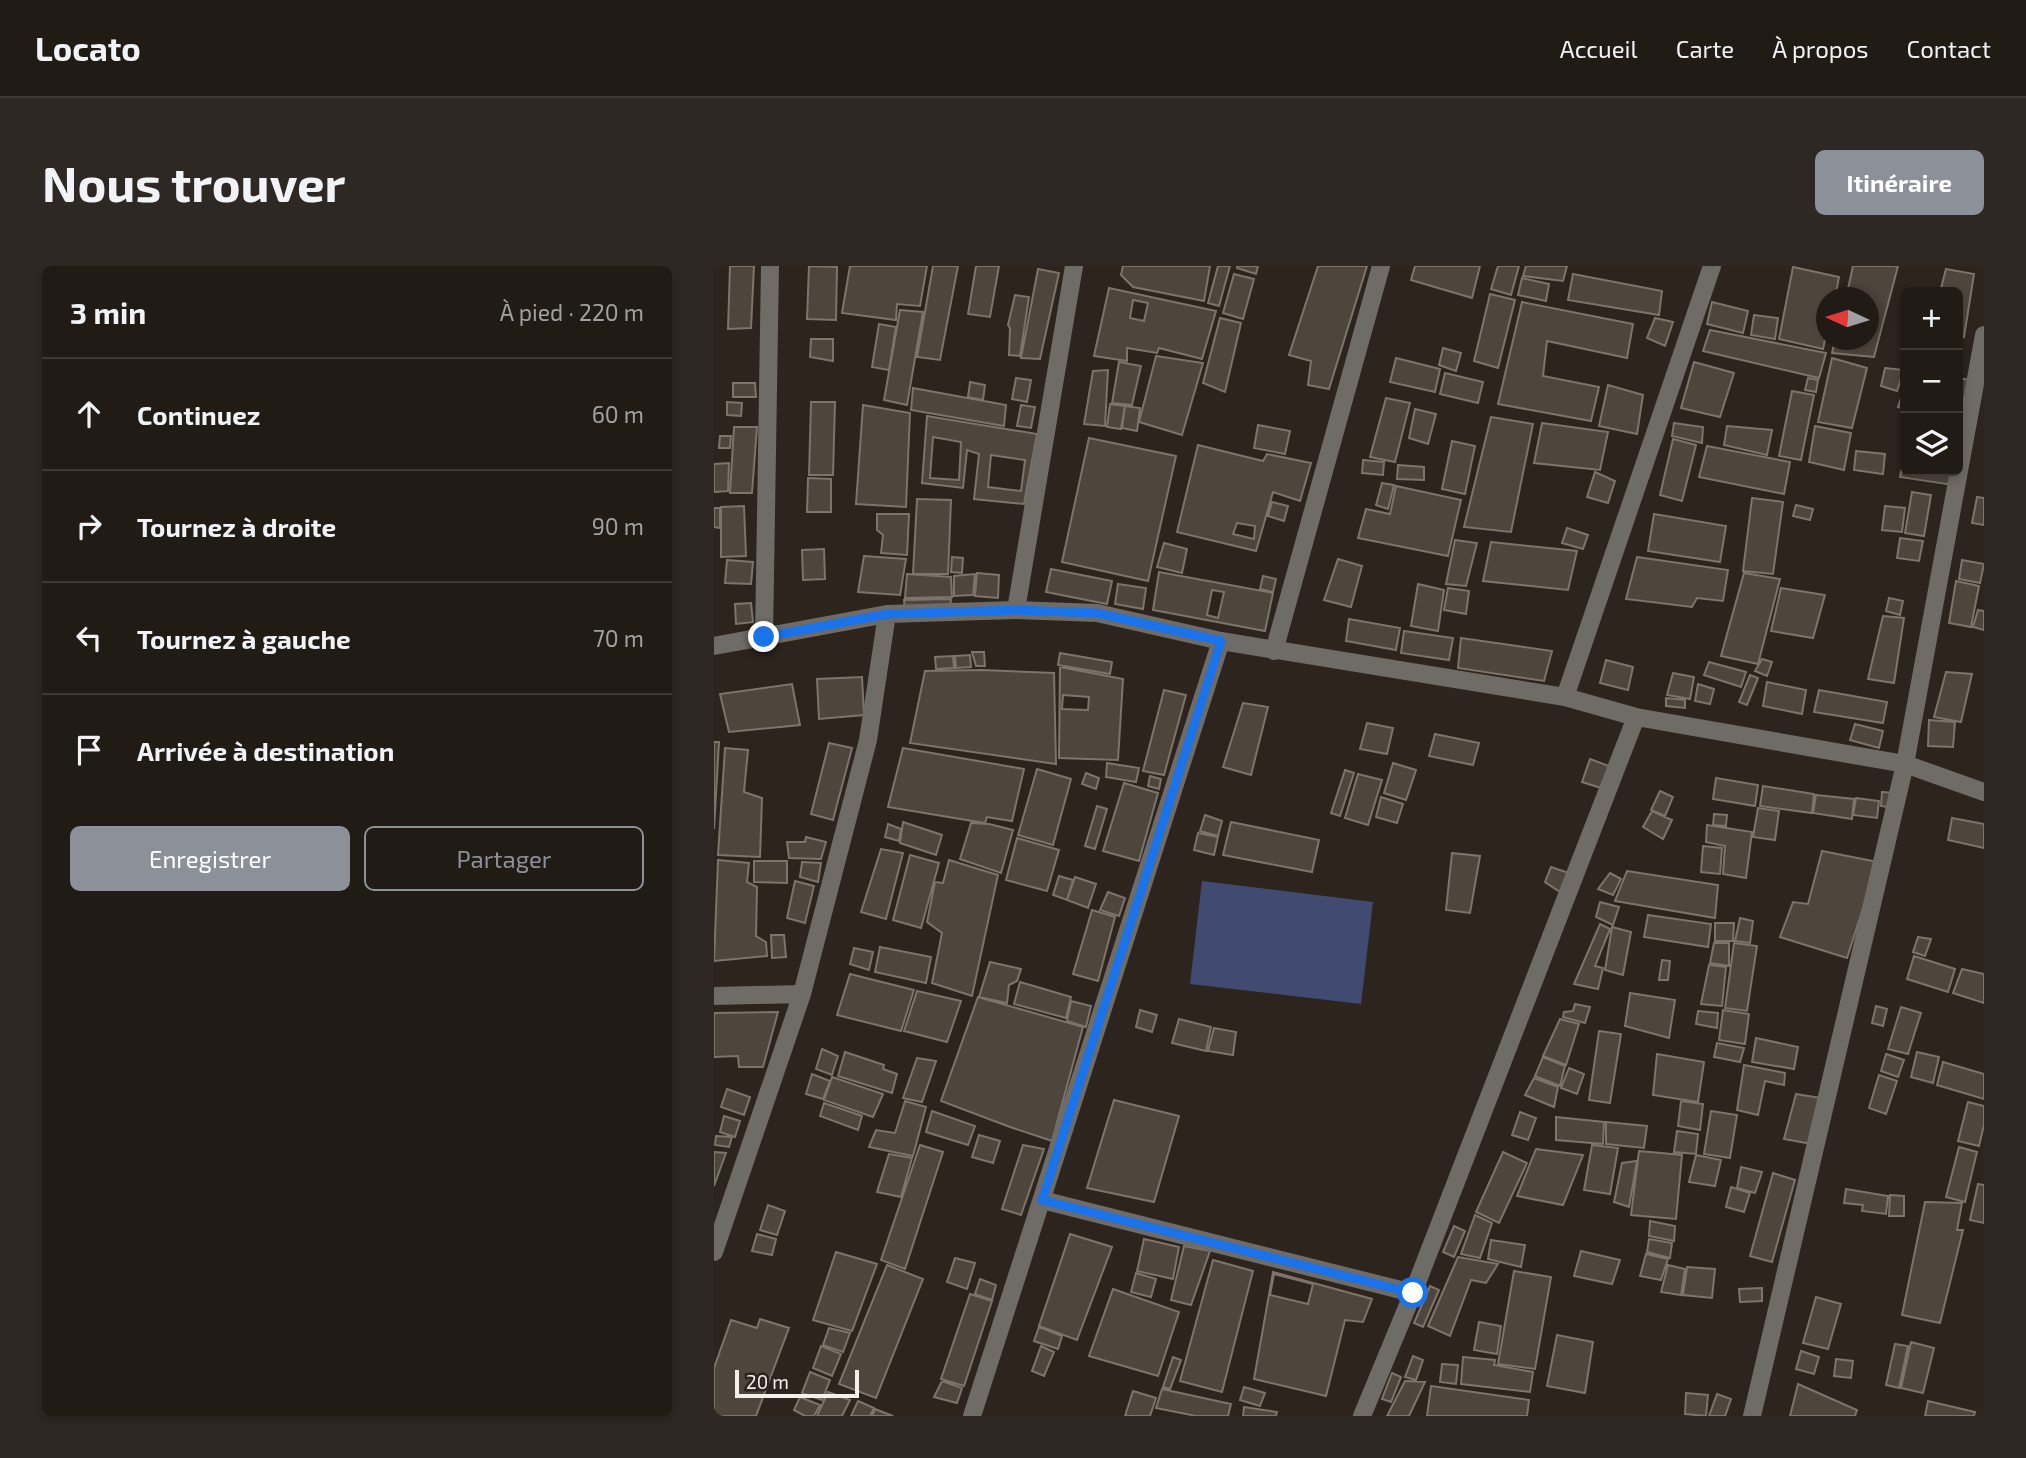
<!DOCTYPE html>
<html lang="fr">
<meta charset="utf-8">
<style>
body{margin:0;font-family:"Exo 2",sans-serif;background:#2d2823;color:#f1f3f6}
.controls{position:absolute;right:21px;top:21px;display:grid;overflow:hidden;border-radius:10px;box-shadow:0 4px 10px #0003}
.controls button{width:63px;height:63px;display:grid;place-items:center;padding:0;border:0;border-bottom:2px solid #3e3935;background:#211b16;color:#f1f3f6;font:35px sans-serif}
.compass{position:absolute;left:1102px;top:21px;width:63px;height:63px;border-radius:50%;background:#211b16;box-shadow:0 4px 10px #0003;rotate:274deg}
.scale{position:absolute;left:21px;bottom:18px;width:124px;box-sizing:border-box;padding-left:7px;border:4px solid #f4efe9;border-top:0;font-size:19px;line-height:24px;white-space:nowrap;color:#f4efe9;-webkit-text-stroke:5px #2c241d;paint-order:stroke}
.stop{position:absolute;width:21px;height:21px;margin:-16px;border:5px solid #1a73e8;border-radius:50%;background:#fff}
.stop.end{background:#1a73e8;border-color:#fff;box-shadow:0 2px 7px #0008}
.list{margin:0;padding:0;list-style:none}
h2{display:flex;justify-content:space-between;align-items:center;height:91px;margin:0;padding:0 28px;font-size:30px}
h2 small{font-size:23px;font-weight:400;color:#a2a1a1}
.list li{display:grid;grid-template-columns:46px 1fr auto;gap:21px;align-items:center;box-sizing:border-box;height:112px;padding:0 28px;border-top:2px solid #3e3935}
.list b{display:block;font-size:26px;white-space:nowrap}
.list em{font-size:23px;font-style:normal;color:#a2a1a1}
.actions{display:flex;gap:14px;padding:21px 28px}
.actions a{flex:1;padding:16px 0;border:2px solid #8c9099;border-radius:10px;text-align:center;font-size:24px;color:#8c9099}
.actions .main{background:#8c9099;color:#fff}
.icon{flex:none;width:38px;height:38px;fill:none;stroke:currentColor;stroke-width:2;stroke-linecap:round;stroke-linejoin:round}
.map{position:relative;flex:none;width:1270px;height:1150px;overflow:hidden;border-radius:10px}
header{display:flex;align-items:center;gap:42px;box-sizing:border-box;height:98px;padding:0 35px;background:#211b16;border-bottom:2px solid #3e3935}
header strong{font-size:33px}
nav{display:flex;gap:38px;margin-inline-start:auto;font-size:24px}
.intro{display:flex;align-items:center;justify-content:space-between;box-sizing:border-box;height:168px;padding:0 42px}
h1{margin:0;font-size:49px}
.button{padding:18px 32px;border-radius:10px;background:#8c9099;color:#fff;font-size:24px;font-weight:700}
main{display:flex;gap:42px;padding:0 42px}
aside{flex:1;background:#211b16;border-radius:10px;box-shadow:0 4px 10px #0003}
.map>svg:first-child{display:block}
.green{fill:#414b71}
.building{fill:#4e453d;stroke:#7d746a;stroke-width:2;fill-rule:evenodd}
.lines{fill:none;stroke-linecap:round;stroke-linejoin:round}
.street{stroke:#6f6b66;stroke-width:18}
.route{stroke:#1a73e8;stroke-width:9}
</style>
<header>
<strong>Locato</strong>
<nav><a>Accueil</a><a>Carte</a><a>À propos</a><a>Contact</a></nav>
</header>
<div class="intro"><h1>Nous trouver</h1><a class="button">Itinéraire</a></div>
<main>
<aside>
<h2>3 min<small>À pied · 220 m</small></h2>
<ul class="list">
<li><svg class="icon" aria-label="ahead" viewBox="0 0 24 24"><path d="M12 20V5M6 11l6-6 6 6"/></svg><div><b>Continuez</b></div><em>60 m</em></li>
<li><svg class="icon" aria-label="right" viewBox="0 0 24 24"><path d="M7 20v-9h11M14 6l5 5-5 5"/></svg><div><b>Tournez à droite</b></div><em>90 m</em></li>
<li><svg class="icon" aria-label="left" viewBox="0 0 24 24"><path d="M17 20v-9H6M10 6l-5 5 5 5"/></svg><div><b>Tournez à gauche</b></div><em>70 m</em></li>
<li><svg class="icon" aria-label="arrive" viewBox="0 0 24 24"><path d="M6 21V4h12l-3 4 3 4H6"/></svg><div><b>Arrivée à destination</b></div></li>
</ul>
<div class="actions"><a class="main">Enregistrer</a><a>Partager</a></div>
</aside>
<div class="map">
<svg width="1270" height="1150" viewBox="0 0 1270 1150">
<rect width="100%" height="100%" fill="#2c241d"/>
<path class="green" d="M488,615L659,636L647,738L476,718Z"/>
<path class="building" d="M16,0H40L37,62L14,63Z
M95,0L123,1L122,54L93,53Z
M136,0H213L206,40L183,38L182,54L128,47Z
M219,0H244L226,94L203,91Z
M262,0H285L276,51L254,48Z
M409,0H496L490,35L419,21L407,9Z
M504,0H516L505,40L494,37Z
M523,0H544L542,8L523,2Z
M604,0H653L615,123L594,119L597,95L575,89Z
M701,0H766L758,32L697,14Z
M784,0H805L797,29L777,23Z
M812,0H853L849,15L809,10Z
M1139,0H1184L1160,91L1118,87L1121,74H1154V32H1132Z
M1079,1L1125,11L1121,32H1112V69L1109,83L1065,73Z
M324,3L345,7L326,93L307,92Z
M1232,3L1260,8L1250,71L1244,70V26H1226Z
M520,8L540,13L529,53L509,47Z
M859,8L948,25L945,49L854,34Z
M808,12L835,18L832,35L804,29Z
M395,22L502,45L488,93L445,82L443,87L413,82V95L380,90ZM419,34L434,37L430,55L416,52Z
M776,28L801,34L784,102L760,95Z
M301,29L315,31L306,90L295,89L296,62L294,59Z
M808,36L919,58L913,92L833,75L829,110L885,121L877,155L784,138Z
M998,36L1034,45L1029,67L993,58Z
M186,44L209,46L193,139L170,134Z
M1040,49L1064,52L1061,73L1037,69Z
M506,52L527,57L511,126L489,117Z
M941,52L959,56L951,80L933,72Z
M165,58L182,61L175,104L158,101Z
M996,64L1112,87L1105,112L989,85Z
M97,73H119V95L96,91Z
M729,82L747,87L742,105L725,99Z
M442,90L489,97L468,169L425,156Z
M682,92L726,103L721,126L676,116Z
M1118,92L1153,102L1138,162L1104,156Z
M405,96L427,100L418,139L398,137Z
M980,96L1020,107L1006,151L967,142Z
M1171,102L1190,104L1183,125L1167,120Z
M394,104L391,160L370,158L379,105Z
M731,107L769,116L764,137L726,128Z
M302,112L317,114L313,136L298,133Z
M1094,112L1104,114L1102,126L1091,124Z
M1244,112L1256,114L1244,200V156L1247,157L1251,144L1244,142Z
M256,116L271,119L269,134L254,131Z
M19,117H41L42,131H19Z
M894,119L929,129L923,168L885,160Z
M1191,119V143L1184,141Z
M199,122L292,139L290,160L197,144Z
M1078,125L1100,129L1087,194L1065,190Z
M672,132L696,137L681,196L656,191Z
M13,136L28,137L27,150L13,149Z
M97,136H121L119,209H95Z
M396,138L411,140L407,163L393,161Z
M149,139L196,147L192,241L142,238Z
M307,139L321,141L317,162L303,160Z
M411,140L426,142L423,165L408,162Z
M701,143L722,148L714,178L695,172Z
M213,150L323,168L310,238L260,233L265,188L253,184L249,222L208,217ZM219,171L247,176L245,214L216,212ZM277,189L311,194L307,225L274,221Z
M777,151L819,158L797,266L750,261Z
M828,157L894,166L886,204L820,197Z
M960,157L989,161L988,177L958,170Z
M544,159L576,165L571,188L540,182Z
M1013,160L1058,164L1053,189L1010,179Z
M1101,160L1137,167L1130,204L1095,196Z
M20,161H43L38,227H16Z
M6,170H17L16,182H5Z
M375,172L462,190L434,315L348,296Z
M959,173L982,179L968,235L946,229Z
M738,175L761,180L751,228L728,223Z
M484,179L549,195L553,188L597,197L586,235L559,226L542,285L463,266ZM523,257L541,260L540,273L519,268Z
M993,180L1076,196L1070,228L985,211Z
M1142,185L1171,188L1169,208L1140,204Z
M1191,187V205H1243L1239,219L1186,211Z
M649,194L670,196L669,209L648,207Z
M15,197L14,225L0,226V198Z
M684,199L710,201V214L683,213Z
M881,206L901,215L894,237L873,231Z
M94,212L117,213V246H93Z
M668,217L680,219L674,243L662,239Z
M682,220L747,234L734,290L644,272L652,243L676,248Z
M1198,226L1217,229L1210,270L1191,267Z
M1263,231L1270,232V259L1258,257Z
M1038,232L1069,236L1059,308L1029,305Z
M203,233L237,234L234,308H199Z
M558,236L574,240L570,255L554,250Z
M1082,239L1099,243L1096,254L1079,250Z
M30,240L32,290L7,291V241Z
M1171,240L1191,242L1188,266L1168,264Z
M0,242H6V262L0,261Z
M163,248H195L193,289L167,287L169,269L163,264Z
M940,248L1012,260L1006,296L934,285Z
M853,262L874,269L869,283L848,277Z
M1186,272L1209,275L1205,295L1183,292Z
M741,274L763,277L752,320L732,318Z
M777,276L863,285L854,324L769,315Z
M450,277L473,283L468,307L443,301Z
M110,283L111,313L89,314L88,284Z
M150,290L192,293L186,329L144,326Z
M238,291L249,292L248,307L237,306Z
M923,291L1014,304L1009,335L983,332L978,341L912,333Z
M624,293L648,300L637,341L610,334Z
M13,294L39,296L37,318L11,317Z
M1248,294L1270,298L1266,317L1245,313Z
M337,303L398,315L393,338L332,326Z
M445,306L559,327L551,365L439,344ZM498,324L510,326L504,352L493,349Z
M263,307L285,309L284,332L261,330Z
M1030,307L1066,313L1044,398L1007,390Z
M193,308L237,311L238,331L191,332Z
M261,308L259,329L240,330V310Z
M549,310L562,313L559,326L546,323Z
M1242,315L1265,320L1257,361L1235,357Z
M404,318L432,322L429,343L401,338Z
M704,318L730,324L724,365L697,360Z
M734,322L755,325L752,348L730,344Z
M1067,322L1111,329L1099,372L1057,365Z
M1175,332L1189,335L1186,349L1172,345Z
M237,333L236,343L191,346L190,334Z
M37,337L39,356L22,358L21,338Z
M1264,344L1270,345V364L1259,361Z
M1169,350L1190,352L1180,417L1154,413Z
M635,353L686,362L682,384L632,375Z
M690,365L739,372L735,394L687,387Z
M747,372L838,385L830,415L744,402Z
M258,386H270L271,400H262Z
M346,387L398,396L396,408L344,399Z
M256,389L257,401L242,402L241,390Z
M239,390L240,402L222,403L221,391Z
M1048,393L1058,396L1053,410L1041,405Z
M892,394L919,401L914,424L886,417Z
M995,396L1032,406L1027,421L990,409Z
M346,401L409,413L404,494L345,492ZM349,429L375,431L374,444L348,443Z
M268,404L340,407L342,498L196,477L211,405Z
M1232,406L1258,408L1247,456L1220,451Z
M959,407L980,411L976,433L953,429Z
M1036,409L1044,412L1033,439L1025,436Z
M148,411L150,449L105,453L103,413Z
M1053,416L1092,424L1088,448L1049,440Z
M78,418L86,459L15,466L6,428Z
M984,418L1000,423L996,438L981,435Z
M450,424L472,429L450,509L429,505Z
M1105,424L1173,436L1169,457L1100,446Z
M952,432L971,434V442L952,440Z
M529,437L554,441L537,509L509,501Z
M1215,454L1241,456L1239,481L1214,480Z
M653,457L679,462L673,488L646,483Z
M1141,458L1169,465L1165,482L1136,474Z
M721,468L765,477L759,499L715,490Z
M0,476H5L0,563Z
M115,477L138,482L119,554L97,548Z
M11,482L34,484L30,526L48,532L46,591L4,589Z
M189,482L310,503L298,555L273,551L271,557L174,541Z
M876,493L895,500L887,522L868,516Z
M393,497L425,502L422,516L392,511Z
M679,497L702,504L692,534L670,527Z
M323,503L357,513L339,579L304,569Z
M631,504L640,507L626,550L617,547Z
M372,507L385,512L382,523L368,518Z
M644,508L668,514L654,559L631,552Z
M436,510L447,513L445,523L434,520Z
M1002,512L1044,519L1041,540L999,533Z
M410,517L444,527L425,595L389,585Z
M1049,520L1100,528L1098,547L1046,540Z
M946,525L959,531L951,550L937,544Z
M1168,526L1182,527L1180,542L1167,540Z
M1102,529L1140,533L1138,553L1099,547Z
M667,531L689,538L683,557L662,551Z
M1142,532L1165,535L1163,552L1139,549Z
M383,540L393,543L381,583L371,580Z
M1044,542L1065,545L1061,574L1039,571Z
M938,545L958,554L949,573L929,561Z
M1000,548L1013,549L1012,560L999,559Z
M491,549L508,555L504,570L486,565Z
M1238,552L1270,558V582L1234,574Z
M189,556L228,569L222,589L186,577Z
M517,556L605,574L598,606L509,589Z
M257,557L275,558L299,564L287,607L246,593Z
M174,558L187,563L185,575L171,571Z
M993,559L1038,566L1032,612L1009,608L1011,580L992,576Z
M484,567L504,571L500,589L480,584Z
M92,571L112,576L107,593L75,592L73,576H91Z
M303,572L345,584L333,625L292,614Z
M989,580L1008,582L1006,608L987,606Z
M167,583L189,587L172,653L147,646Z
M1108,585L1164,596L1133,692L1066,671L1079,636L1094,638Z
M738,587L766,590L756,647L732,644Z
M196,589L225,597L207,662L179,654Z
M4,594L35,597L33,616L43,621L42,670L52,676L53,690L0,695Z
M235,594L284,609L258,730L218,717L228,667L213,656L221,616L229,617Z
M40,595H73V617L40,616Z
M88,596L107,597L104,616L86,611Z
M837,601L855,607L846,626L831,616Z
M913,605L1004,619L1001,652L901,635Z
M896,607L907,613L899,629L884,623Z
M345,610L359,614L353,634L339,629Z
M361,611L382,618L374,642L353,634Z
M81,615L100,620L91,657L73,652Z
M394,626L411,632L405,650L386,644Z
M886,636L905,641L899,659L882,651Z
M378,644L401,651L384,715L359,708Z
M934,649L997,658L994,681L930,671Z
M1026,652L1039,655L1036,677L1021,675Z
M1001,657H1020L1019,675H1001Z
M886,658L896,663L881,700L889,702L884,723L860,718Z
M898,661L917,666L909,709L891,704Z
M57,669H70L72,691L58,692Z
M1204,671L1217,673L1211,690L1199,686Z
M1000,677H1015V700L996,697Z
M1020,677L1043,680L1033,745L1011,742Z
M166,681L217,691L212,717L161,706Z
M140,682L159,686L155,704L136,698Z
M1200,690L1241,703L1234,726L1193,713Z
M948,694L956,695L954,714H945Z
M276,696L307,703L303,715L295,719L293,737L265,731Z
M995,699L1012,701L1008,740L987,738Z
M1248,703L1270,708V737L1239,727Z
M136,708L200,724L187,765L123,749Z
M306,716L357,731L352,752L300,738Z
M203,725L247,735L233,776L190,765Z
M916,727L961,734L955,772L911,760Z
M264,731L369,761L338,875L296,861L227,835Z
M357,735L377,740L372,761L353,755Z
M861,738L876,741L871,757L849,751L850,746L859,745Z
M1162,740L1173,743L1169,760L1158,757Z
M1187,741L1207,747L1194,788L1174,783Z
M426,744L443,749L438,766L422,761Z
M1009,744L1035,748L1031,778L1005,774Z
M984,745L1004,747L1003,762L982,758Z
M64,746L49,801H25L24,790L0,791V747Z
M465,753L497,761L492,785L458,777Z
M846,753L865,758L852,799L829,790Z
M500,762L522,766L519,789L494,785Z
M885,765L907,768L896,837L875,834Z
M1042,772L1084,781L1080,803L1038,796Z
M1003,777L1030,782L1026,796L1000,791Z
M108,783L124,790L118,809L102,803Z
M131,786L170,799L169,803L183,808L178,827L124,810Z
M1203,786L1225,791L1219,817L1197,811Z
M943,788L990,796L984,836L939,829Z
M1172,788L1190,794L1184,811L1167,805Z
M829,791L851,800L846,820L821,810Z
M203,792L222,795L208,836L189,832Z
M1229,796L1270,808V833L1223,819Z
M1030,799L1071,807L1070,819L1051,815L1044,849L1023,844Z
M855,802L870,808L863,828L847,822Z
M98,808L116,815L109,833L92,828Z
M1165,809L1183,815L1172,848L1155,842Z
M118,811L169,828L159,851L110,834Z
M820,812L844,821L840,841L811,829Z
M13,823L36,831L30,849L7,841Z
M1082,828L1107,832L1098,878L1070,873Z
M400,834L465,850L440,936L373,922Z
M191,835L212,841L199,890L155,881L162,864L181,867Z
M967,835L989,838L986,864L964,860Z
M1254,836L1270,840V859L1265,880L1244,875Z
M110,837L148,850L144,864L106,850Z
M218,845L261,860L254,879L212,866Z
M997,845L1023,849L1016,892L990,888Z
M806,846L822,852L814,874L798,869Z
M10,850L26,855L21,871L6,866Z
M842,851L890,856L889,878L842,874Z
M892,856L933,860L930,882L892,878Z
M963,865L984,868L982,888L960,886Z
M265,869L286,875L279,897L258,891Z
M2,870L18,871L15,881L1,879Z
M206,879L229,886L191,1003L167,994Z
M309,879L330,883L307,949L288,943Z
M878,879L904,882L896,928L870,924Z
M1245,881L1263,886L1251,936L1232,931Z
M822,883L869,889L849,939L803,930Z
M925,885L968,889L962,953L917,949Z
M0,886L12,887L0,920Z
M789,886L813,897L785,957L762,946Z
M175,888L198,892L187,931L163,926Z
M982,889L1007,894L1001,920L975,916Z
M923,895L915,941L900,936L908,897Z
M1027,901L1048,906L1041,927L1023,922Z
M1059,907L1081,914L1058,996L1036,990Z
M1264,918L1270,919V957L1256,954Z
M1017,921L1036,927L1030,946L1012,941Z
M1132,923L1174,930L1172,948L1148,945L1149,939L1130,937Z
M1176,929L1190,930V950H1175Z
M1211,936L1248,937L1243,964H1249L1226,1057L1188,1049Z
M54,939L71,945L63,969L46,964Z
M761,949L778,957L766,992L747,988Z
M936,955L961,960L960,975L935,970Z
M740,960L751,965L740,991L729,986Z
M43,968L62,973L58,989L38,985Z
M356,968L398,981L363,1074L325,1060Z
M430,973L465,981L459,1013L423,1005Z
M935,973L958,977L956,992L933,986Z
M777,974L811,979L807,1001L774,993Z
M470,980L496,985L477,1039L457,1034Z
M867,985L906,994L898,1018L860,1010Z
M122,986L163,998L138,1065L99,1054Z
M932,988L954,993L947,1014L926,1010Z
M744,991L784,998L772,1017L757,1014L736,1070L714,1060Z
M241,992L261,997L253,1023L233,1016Z
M499,994L539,1005L508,1126L466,1115Z
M173,999L209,1013L162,1132L125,1118Z
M954,999L971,1003L967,1029L947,1026Z
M973,1001L1001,1003L998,1032L969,1029Z
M800,1005L837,1011L821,1103L784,1098Z
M559,1006L658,1033L649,1056L631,1054L612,1130L540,1113ZM560,1008L599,1018L594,1038L556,1029Z
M422,1007L442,1013L437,1031L417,1026Z
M266,1013L282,1019L278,1034L261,1028Z
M716,1020L725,1024L709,1061L700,1057Z
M1048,1022V1035L1026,1036L1025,1023Z
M399,1023L465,1046L444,1110L375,1090Z
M256,1028L278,1035L250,1120L227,1113Z
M1102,1031L1127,1038L1114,1083L1089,1077Z
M46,1053L75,1062L42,1150H0V1102L17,1054L43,1062Z
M765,1056L787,1060L783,1088L760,1084Z
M325,1061L348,1070L344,1083L320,1075Z
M115,1062L136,1067L129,1086L109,1079Z
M843,1069L879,1076L871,1127L833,1120Z
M1197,1076L1220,1082L1209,1127L1187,1122Z
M1181,1078L1194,1080L1185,1122L1172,1119Z
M107,1080L127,1088L118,1110L99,1102Z
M327,1080L340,1086L330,1110L318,1105Z
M1087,1085L1105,1091L1100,1108L1082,1103Z
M699,1090L709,1094L702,1114L691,1111Z
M459,1091L467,1094L456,1123L449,1121Z
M749,1091L781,1094L780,1099L819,1106L816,1126L747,1118Z
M1122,1093L1139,1095L1137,1112L1120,1110Z
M728,1098L744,1099L742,1118L726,1116Z
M96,1106L116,1114L108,1134L88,1127Z
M678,1107L687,1111L677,1136L668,1133Z
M228,1115L248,1122L243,1137L220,1131Z
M691,1115L711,1116L695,1150H673Z
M1084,1118L1143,1144L1141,1150H1076Z
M717,1120L815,1134L813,1150H713Z
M530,1121L551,1127L546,1140L526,1134Z
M448,1123L517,1138L514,1150H482L442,1142Z
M419,1125L442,1132L436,1150H411Z
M114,1126L136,1134L128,1150H103Z
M972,1127L994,1129L992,1150L971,1148Z
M1003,1128L1017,1133L1011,1150H995Z
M86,1131L106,1139L100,1150H91L80,1144Z
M144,1135L160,1142L156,1150H137Z
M1214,1135L1261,1146L1260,1150H1211Z
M530,1141L563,1146L562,1150H529Z
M161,1143L179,1150H158Z"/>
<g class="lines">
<path class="street" d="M302,344L360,0
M50,371L56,0
M0,380L173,348L302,344L383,347L507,375L851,431L922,451L1191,498L1270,526
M560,385L667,0
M851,431L998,0
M0,730L88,728
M328,934L699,1027
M0,986L88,728L154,474L173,348
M258,1150L507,375
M648,1150L699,1027L922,451
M1038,1150L1191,498L1270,69"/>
</g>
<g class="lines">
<path class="route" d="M50,371L173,348L302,344L383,347L507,375L328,934L699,1027"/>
</g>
</svg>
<div class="controls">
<button>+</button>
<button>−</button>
<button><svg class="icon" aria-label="layers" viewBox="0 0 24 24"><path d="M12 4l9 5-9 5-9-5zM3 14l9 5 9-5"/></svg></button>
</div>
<svg class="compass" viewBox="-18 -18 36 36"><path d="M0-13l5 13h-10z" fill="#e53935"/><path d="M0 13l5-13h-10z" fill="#a2a1a1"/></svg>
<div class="scale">20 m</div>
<div class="stop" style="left:699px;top:1027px"></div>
<div class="stop end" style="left:50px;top:371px"></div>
</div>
</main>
